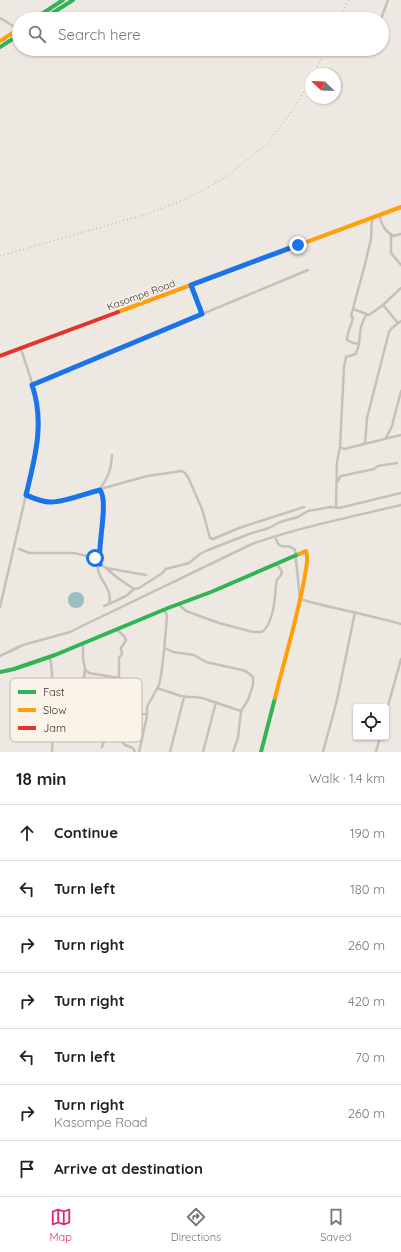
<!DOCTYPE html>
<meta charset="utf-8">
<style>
body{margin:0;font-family:Quicksand,sans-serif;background:#f6f6f6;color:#222}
.controls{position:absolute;right:12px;bottom:12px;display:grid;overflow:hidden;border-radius:4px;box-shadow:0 1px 3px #0004}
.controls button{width:36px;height:36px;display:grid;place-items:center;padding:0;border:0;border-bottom:1px solid #e0e0e0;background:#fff;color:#222;font:20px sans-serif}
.compass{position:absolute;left:305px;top:68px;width:36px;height:36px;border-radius:50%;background:#fff;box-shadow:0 1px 3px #0004;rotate:293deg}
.stop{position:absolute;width:12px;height:12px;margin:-9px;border:3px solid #1a73e8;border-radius:50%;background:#fff}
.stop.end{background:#1a73e8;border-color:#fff;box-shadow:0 1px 4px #0008}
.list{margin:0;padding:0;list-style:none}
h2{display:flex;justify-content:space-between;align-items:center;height:52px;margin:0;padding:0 16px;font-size:17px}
h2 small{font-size:13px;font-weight:400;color:#767676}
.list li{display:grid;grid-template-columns:26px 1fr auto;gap:12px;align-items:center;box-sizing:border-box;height:56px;padding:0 16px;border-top:1px solid #e0e0e0}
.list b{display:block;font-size:15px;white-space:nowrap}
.list p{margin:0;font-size:13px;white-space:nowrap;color:#767676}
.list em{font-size:13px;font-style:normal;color:#767676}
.icon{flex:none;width:22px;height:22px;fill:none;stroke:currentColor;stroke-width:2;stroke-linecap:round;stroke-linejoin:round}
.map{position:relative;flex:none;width:401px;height:752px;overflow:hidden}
.search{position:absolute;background:#fff;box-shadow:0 1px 3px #0004;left:12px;right:12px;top:12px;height:44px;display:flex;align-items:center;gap:10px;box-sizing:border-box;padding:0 14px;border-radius:22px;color:#767676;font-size:15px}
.sheet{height:444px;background:#fff}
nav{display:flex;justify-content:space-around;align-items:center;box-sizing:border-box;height:56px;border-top:1px solid #e0e0e0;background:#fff;font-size:11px;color:#767676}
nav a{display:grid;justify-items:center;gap:2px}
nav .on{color:#db2777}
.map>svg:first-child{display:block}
.water{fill:#9cbdbf}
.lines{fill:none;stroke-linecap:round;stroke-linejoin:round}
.street{stroke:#c6c0ba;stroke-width:2.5}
.fast{stroke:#30b455;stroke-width:4}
.slow{stroke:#ff9f0a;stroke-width:4}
.jam{stroke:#e5322d;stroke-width:4}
.rail{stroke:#aea9a4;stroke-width:1;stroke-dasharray:1 3;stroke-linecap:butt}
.route{stroke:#1a73e8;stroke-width:5}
.labels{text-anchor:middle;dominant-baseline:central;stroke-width:3;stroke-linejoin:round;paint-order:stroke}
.street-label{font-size:10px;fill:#372e28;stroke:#faf3e8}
.key{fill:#faf3e8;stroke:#c0b8ae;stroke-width:1}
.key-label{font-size:11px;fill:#372e28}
</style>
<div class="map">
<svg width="401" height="752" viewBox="0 0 401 752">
<rect width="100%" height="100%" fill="#ede8e1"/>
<path class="water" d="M68 600a8 8 0 1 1 16 0a8 8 0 1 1-16 0Z"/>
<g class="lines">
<path class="street" d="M0,18L18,29
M381,19L388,0
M379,215C382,225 384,230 393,236L401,234
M372,218L371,239L365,264L351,316L353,317C352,325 347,331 347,340L353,343L359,344L356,354L346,357L344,367L340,447L344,449L401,435
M391,234V253L401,265
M191,285L202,314
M353,309L369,315L383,305
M398,323L383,305L401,288
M359,344C360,333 360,323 367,314
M32,385L308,270
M386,438L392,426L401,391
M365,443L367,418L389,332L392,328L401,321
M340,447L337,462L336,507L339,508L401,493
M337,482L341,476L374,469L378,466L397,463
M26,495C37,499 46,503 58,501L147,476L182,471L185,473L188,477L202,509L210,538L213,539L239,528L304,507
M275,536C280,554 286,541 295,550L300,599C333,609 367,614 401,624
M19,549L29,553H74L95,558C97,564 103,565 107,569C117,578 123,582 134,589
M98,563C95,578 114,588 109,604L104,606
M100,564C97,547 109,500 99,490C108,479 112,468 112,455
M106,568L146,575
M109,604L126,596L134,589L139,588L161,574L166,569L189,563L200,554L208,550L249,534L269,528L280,522L298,517L308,511L331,507L338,508
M178,604L186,611L219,623L253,632H262C271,625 274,607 275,596C276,592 275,585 277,580C279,577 281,577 282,572L277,564
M0,607L38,443L39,426L35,392L21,349
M83,644V658L85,669L89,673L119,678
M165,648L173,652L194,655L206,662L242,670L247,672L253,677V685L248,700L241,711L238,738L233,752
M0,656L23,645L70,632L80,627L252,544C300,527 351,517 401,505
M49,657L51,662L52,674L51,690L54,717L52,752
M85,669L83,687L81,697V701L97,706L132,715L147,714
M157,688L181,696L188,697H195L202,698L241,711
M386,713L401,659
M106,723L110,734L117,736L125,745L133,748L135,752
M53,725L93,739
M102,747L108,729L113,723L117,713L121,705L127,686L124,681L119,678V658L122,654L121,648L126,640L123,635L117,630
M139,752L147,716V707L159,685L161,676L164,651L167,616L166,613L163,610
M170,752L184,697
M203,752L216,702
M323,752L337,700L355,612
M376,752L380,737"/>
<path class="fast" d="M34,19L63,0
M43,19L73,0
M0,47L19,35
M0,672L14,669L55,655L168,608L211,592L299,554
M261,752L275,698"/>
<path class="slow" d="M0,41L19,29
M118,312L401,207
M275,698C285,657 298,616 305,575C306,567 309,559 306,551L299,554"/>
<path class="jam" d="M0,356L118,312"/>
<path class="rail" d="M340,19L348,0
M314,74L326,49
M0,256L147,214L186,199L223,179L267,144L295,107L311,79"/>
</g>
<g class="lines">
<path class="route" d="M95,558L97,562L100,564C97,547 109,501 100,490C87,493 62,503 50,502C42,502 33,498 26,495C35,458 45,422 32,385L202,314L191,285L298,245"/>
</g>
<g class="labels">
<g class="street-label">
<text transform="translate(141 295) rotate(-20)">Kasompe Road</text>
</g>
</g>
<rect x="10" y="678" width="132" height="64" rx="6" class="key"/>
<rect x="18" y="690" width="18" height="4" fill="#30b455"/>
<rect x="18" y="708" width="18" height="4" fill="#ff9f0a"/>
<rect x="18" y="726" width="18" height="4" fill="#e5322d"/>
<g class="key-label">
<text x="43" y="696">Fast</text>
<text x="43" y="714">Slow</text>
<text x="43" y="732">Jam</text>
</g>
</svg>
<div class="controls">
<button><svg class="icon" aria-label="locate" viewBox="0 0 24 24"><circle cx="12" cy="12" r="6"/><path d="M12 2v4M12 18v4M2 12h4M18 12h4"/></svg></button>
</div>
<svg class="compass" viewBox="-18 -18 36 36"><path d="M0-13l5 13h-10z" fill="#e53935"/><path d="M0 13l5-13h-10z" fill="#767676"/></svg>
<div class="stop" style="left:95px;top:558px"></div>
<div class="stop end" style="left:298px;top:245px"></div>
<div class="search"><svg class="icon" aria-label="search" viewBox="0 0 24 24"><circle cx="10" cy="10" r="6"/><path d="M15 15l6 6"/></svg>Search here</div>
</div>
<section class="sheet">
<h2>18 min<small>Walk · 1.4 km</small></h2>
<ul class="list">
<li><svg class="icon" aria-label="ahead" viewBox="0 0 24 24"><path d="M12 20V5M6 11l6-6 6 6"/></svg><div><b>Continue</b></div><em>190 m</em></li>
<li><svg class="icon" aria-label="left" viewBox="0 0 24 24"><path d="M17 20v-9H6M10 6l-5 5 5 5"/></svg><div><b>Turn left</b></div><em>180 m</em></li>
<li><svg class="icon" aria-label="right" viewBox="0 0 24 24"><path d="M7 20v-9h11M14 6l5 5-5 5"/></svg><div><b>Turn right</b></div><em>260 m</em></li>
<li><svg class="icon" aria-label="right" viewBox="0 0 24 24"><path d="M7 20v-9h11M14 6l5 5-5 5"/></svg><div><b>Turn right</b></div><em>420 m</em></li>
<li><svg class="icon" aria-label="left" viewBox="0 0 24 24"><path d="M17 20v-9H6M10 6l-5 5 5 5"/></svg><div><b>Turn left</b></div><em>70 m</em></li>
<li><svg class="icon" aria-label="right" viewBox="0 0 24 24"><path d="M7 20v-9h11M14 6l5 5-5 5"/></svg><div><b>Turn right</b><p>Kasompe Road</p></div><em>260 m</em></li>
<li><svg class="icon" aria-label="arrive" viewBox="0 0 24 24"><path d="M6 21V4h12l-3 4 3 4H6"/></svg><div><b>Arrive at destination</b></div></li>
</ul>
</section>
<nav>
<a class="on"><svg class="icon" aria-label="map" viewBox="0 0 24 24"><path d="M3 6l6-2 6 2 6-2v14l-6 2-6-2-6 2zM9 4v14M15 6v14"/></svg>Map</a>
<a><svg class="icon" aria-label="directions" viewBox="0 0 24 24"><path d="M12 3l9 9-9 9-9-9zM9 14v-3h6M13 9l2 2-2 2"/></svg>Directions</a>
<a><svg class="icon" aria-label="saved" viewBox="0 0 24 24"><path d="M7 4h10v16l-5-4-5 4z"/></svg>Saved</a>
</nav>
